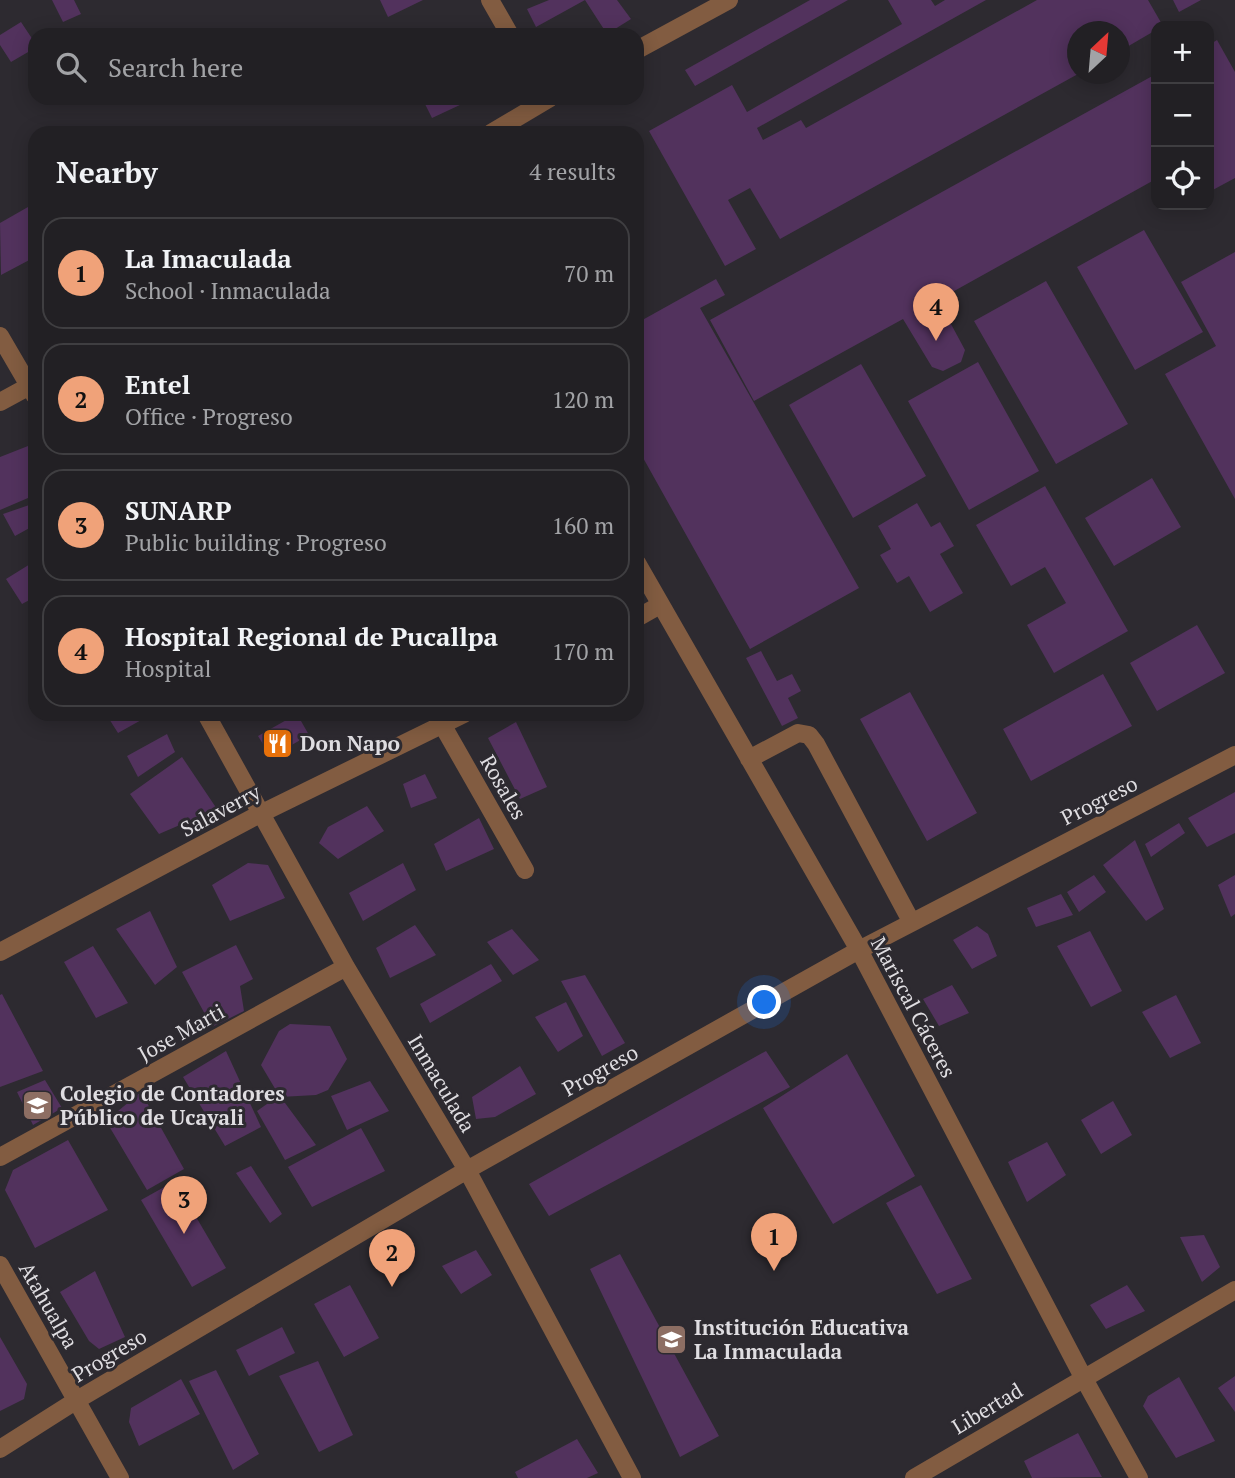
<!DOCTYPE html>
<meta charset="utf-8">
<style>
body{margin:0;font-family:"PT Serif",serif;background:#2a282c;color:#f1f3f6}
.controls{position:absolute;right:21px;top:21px;display:grid;overflow:hidden;border-radius:14px;box-shadow:0 4px 18px #0003}
.controls button{width:63px;height:63px;display:grid;place-items:center;padding:0;border:0;border-bottom:2px solid #3f3e41;background:#222024;color:#f1f3f6;font:35px sans-serif}
.compass{position:absolute;left:1067px;top:21px;width:63px;height:63px;border-radius:50%;background:#222024;box-shadow:0 4px 18px #0003;rotate:26deg}
.you{position:absolute;left:765px;top:1003px;width:24px;height:24px;margin:-18px;border:5px solid #fff;border-radius:50%;background:#1a73e8;box-shadow:0 0 0 10px #1a73e833}
.badge{display:grid;place-items:center;width:46px;height:46px;border-radius:50%;background:#f0a279;color:#111;font-size:23px;font-weight:700}
.pin{position:absolute;translate:-50% -58px;filter:drop-shadow(0 2px 4px #0008)}
.pin::after{content:'';position:absolute;top:37px;width:24px;height:21px;background:inherit;clip-path:polygon(0 0,100% 0,50% 100%)}
.list{margin:0;padding:0;list-style:none}
h2{display:flex;justify-content:space-between;align-items:center;height:91px;margin:0;padding:0 28px;font-size:30px}
h2 small{font-size:23px;font-weight:400;color:#a2a3a6}
.list li{display:grid;grid-template-columns:46px 1fr auto;gap:21px;align-items:center;box-sizing:border-box;height:112px;margin:0 14px 14px;padding:0 14px;border:2px solid #3f3e41;border-radius:21px}
.list b{display:block;font-size:26px;white-space:nowrap}
.list p{margin:0;font-size:23px;white-space:nowrap;color:#a2a3a6}
.list em{font-size:23px;font-style:normal;color:#a2a3a6}
.icon{flex:none;width:38px;height:38px;fill:none;stroke:currentColor;stroke-width:2;stroke-linecap:round;stroke-linejoin:round}
.map{position:relative;flex:none;width:1235px;height:1478px;overflow:hidden}
.search{position:absolute;background:#222024;box-shadow:0 4px 18px #0003;left:28px;top:28px;width:616px;height:77px;display:flex;align-items:center;gap:18px;box-sizing:border-box;padding:0 24px;border-radius:21px;color:#a2a3a6;font-size:26px}
.panel{position:absolute;background:#222024;box-shadow:0 4px 18px #0003;left:28px;top:126px;width:616px;height:595px;border-radius:21px}
.map>svg:first-child{display:block}
.building{fill:#52325d}
.lines{fill:none;stroke-linecap:round;stroke-linejoin:round}
.minor{stroke:#825c41;stroke-width:18}
.labels{text-anchor:middle;dominant-baseline:central;stroke-width:6;stroke-linejoin:round;paint-order:stroke}
.poi-label{font-size:21px;font-weight:bold;fill:#dfdde1;stroke:#2d2a30;text-anchor:start}
.street-label{font-size:21px;fill:#dfdde1;stroke:#2d2a30}
</style>
<div class="map">
<svg width="1235" height="1478" viewBox="0 0 1235 1478">
<rect width="100%" height="100%" fill="#2d2a30"/>
<path class="building" d="M52,0H74L81,14L63,22Z
M380,0H423L388,17Z
M549,0H585L536,27L527,9Z
M585,0H617L631,19L607,34Z
M810,0H848L695,86L685,70Z
M888,0H931L935,6L945,0H986L757,128L763,140L801,120L806,128L1037,0H1148L1163,26H1156V30L1120,51V32H1078V74L780,239L750,188L728,200L756,249L725,266L649,131L732,85L747,112L902,24Z
M1173,0H1201L1179,12Z
M21,22L35,43V48L11,62L0,45V35Z
M1217,40L1235,72V178L1209,192V45Z
M1156,74V179L938,300L965,350L961,362L943,371L932,367L903,319L754,401L710,320Z
M422,98H459L462,104L432,118Z
M35,203V257L1,275L0,223Z
M1144,230L1203,332L1135,370L1077,267Z
M1235,252V499L1165,374L1216,346L1181,282Z
M716,279L725,295L700,308L859,588L750,649L637,447V323Z
M1046,281L1128,424L1056,464L974,321Z
M978,362L1039,471L969,510L908,401Z
M861,364L926,476L853,518L789,405Z
M28,446L35,460V495L0,510V457Z
M1152,478L1181,527L1114,566L1085,518Z
M1045,486L1128,631L1054,673L1027,625L1066,603L1045,567L1011,586L976,525Z
M35,503V525L15,536L3,514Z
M917,503L931,527L940,522L954,546L940,554L963,593L930,612L909,576L897,583L880,555L891,549L878,526Z
M35,561V597L22,604L6,579Z
M1197,625L1225,673L1157,711L1130,663Z
M761,651L777,681L792,674L801,691L788,698L798,718L782,726L746,658Z
M1103,674L1132,726L1031,781L1003,729Z
M910,692L977,813L927,841L860,719Z
M106,714H152L118,733Z
M297,714L309,735L271,757L258,736Z
M516,722L547,787L520,799L488,738Z
M167,734L175,752L138,777L127,756Z
M182,757L217,809L159,834L130,794Z
M425,774L437,798L411,808L403,784Z
M1235,792V833L1207,847L1188,818Z
M367,806L384,831L338,859L319,843L328,827Z
M479,818L494,849L446,871L434,844Z
M1179,823L1185,833L1151,857L1145,844Z
M1135,840L1164,909L1146,921L1103,865Z
M248,863L268,865L285,898L230,921L212,885Z
M403,863L416,890L363,921L349,893Z
M1094,875L1106,892L1079,912L1067,892Z
M1235,875V914L1231,917L1218,885Z
M1061,894L1073,915L1036,927L1027,908Z
M150,911L177,967L155,985L116,929Z
M415,925L436,955L390,978L376,948Z
M977,926L988,934L997,956L972,969L953,940Z
M512,929L539,960L513,975L487,942Z
M1090,931L1122,991L1091,1007L1057,946Z
M236,945L253,979L240,986L244,1011L212,1027L182,972Z
M93,946L128,1003L96,1018L64,962Z
M491,964L502,981L430,1023L420,1004Z
M585,975L625,1043L602,1056L561,981Z
M952,985L969,1013L939,1026L923,999Z
M2,994L43,1071L0,1087V995Z
M1176,995L1201,1043L1170,1058L1142,1012Z
M566,1002L583,1036L558,1052L535,1017Z
M290,1024L330,1026L347,1059L328,1090L316,1095L280,1097L261,1065L279,1031Z
M226,1051L261,1127L225,1146L183,1077Z
M766,1051L790,1087L549,1216L529,1184Z
M847,1054L915,1176L833,1224L763,1108Z
M520,1066L536,1094L495,1117L476,1119L472,1097Z
M45,1080L62,1108L33,1125L17,1092Z
M370,1081L389,1111L347,1130L331,1096Z
M141,1092L184,1169L147,1190L106,1121Z
M274,1099L285,1103L316,1145L285,1160L257,1111Z
M1113,1101L1132,1135L1101,1154L1081,1120Z
M361,1128L385,1171L312,1207L288,1167Z
M68,1140L108,1210L35,1248L5,1190L13,1170Z
M1047,1142L1066,1175L1027,1202L1008,1162Z
M251,1166L282,1214L270,1223L236,1173Z
M175,1181L226,1268L192,1287L141,1200Z
M921,1185L972,1279L937,1294L886,1203Z
M1204,1235L1220,1267L1202,1282L1180,1237Z
M476,1250L492,1275L461,1294L442,1266Z
M620,1254L719,1436L680,1457L590,1269Z
M95,1271L125,1337L99,1349L89,1341L60,1292Z
M350,1285L379,1338L344,1357L314,1304Z
M1127,1285L1145,1311L1106,1329L1090,1305Z
M282,1327L295,1353L249,1376L236,1350Z
M0,1337L27,1384L24,1399L0,1411Z
M318,1361L353,1435L319,1452L279,1376Z
M216,1370L259,1454L233,1470L189,1381Z
M1235,1376V1412L1218,1388Z
M1179,1377L1215,1441L1176,1458L1143,1406L1148,1396Z
M181,1379L200,1414L139,1446L129,1422L131,1408Z
M1078,1433L1102,1477L1032,1478L1024,1461Z
M577,1439L598,1473L587,1478H518L515,1472Z"/>
<g class="lines">
<path class="minor" d="M490,0L510,35
M637,50L729,0
M491,133L550,98
M0,336L35,396
M0,402L35,383
M637,563L859,950L1083,1377L1139,1478
M637,618L660,605
M206,714L346,967L467,1170L632,1478
M443,726L525,870
M749,759L798,733L809,735L816,744L911,921
M0,952L260,814L464,714
M0,1157L346,967
M0,1265L120,1478
M0,1449L77,1400L467,1170L859,950L1235,755
M914,1478L1235,1290"/>
</g>
<defs>
<symbol id="restaurant-square" viewBox="-11 -11 22 22"><rect x="-9" y="-9" width="18" height="18" rx="4" fill="#e8710a" stroke="#2d2a30"/><path d="M-5-6h1v4h1v-4h1v4h1v-4h1v5L-1.5 .5V6h-2V.5L-5-1ZM5-6V6H3V1.5H1.5Q1.5-4 5-6Z" fill="#fff"/></symbol>
<symbol id="university-square" viewBox="-11 -11 22 22"><rect x="-9" y="-9" width="18" height="18" rx="4" fill="#8d6e63" stroke="#2d2a30"/><path d="M0-5L7-2L0 1L-7-2ZM-4 1L0 2.5L4 1V4Q0 6-4 4Z" fill="#fff"/></symbol>
<symbol id="school-square" viewBox="-11 -11 22 22"><rect x="-9" y="-9" width="18" height="18" rx="4" fill="#8d6e63" stroke="#2d2a30"/><path d="M0-5L7-2L0 1L-7-2ZM-4 1L0 2.5L4 1V4Q0 6-4 4Z" fill="#fff"/></symbol>
</defs>
<g fill-rule="evenodd">
<use href="#restaurant-square" x="260" y="726" width="35" height="35"/>
<use href="#university-square" x="20" y="1088" width="35" height="35"/>
<use href="#school-square" x="654" y="1322" width="35" height="35"/>
</g>
<g class="labels">
<g class="poi-label">
<text x="300" y="743">Don Napo</text>
<text x="60" y="1093">Colegio de Contadores<tspan x="60" dy="24">Público de Ucayali</tspan></text>
<text x="694" y="1327">Institución Educativa<tspan x="694" dy="24">La Inmaculada</tspan></text>
</g>
<g class="street-label">
<text transform="translate(504 787) rotate(60)">Rosales</text>
<text transform="translate(1099 800) rotate(-27)">Progreso</text>
<text transform="translate(220 810) rotate(-28)">Salaverry</text>
<text transform="translate(914 1007) rotate(62)">Mariscal Cáceres</text>
<text transform="translate(181 1032) rotate(-29)">Jose Marti</text>
<text transform="translate(600 1070) rotate(-29)">Progreso</text>
<text transform="translate(442 1083) rotate(59)">Inmaculada</text>
<text transform="translate(49 1305) rotate(60)">Atahualpa</text>
<text transform="translate(109 1355) rotate(-31)">Progreso</text>
<text transform="translate(987 1408) rotate(-31)">Libertad</text>
</g>
</g>
</svg>
<div class="controls">
<button>+</button>
<button>−</button>
<button><svg class="icon" aria-label="locate" viewBox="0 0 24 24"><circle cx="12" cy="12" r="6"/><path d="M12 2v4M12 18v4M2 12h4M18 12h4"/></svg></button>
</div>
<svg class="compass" viewBox="-18 -18 36 36"><path d="M0-13l5 13h-10z" fill="#e53935"/><path d="M0 13l5-13h-10z" fill="#a2a3a6"/></svg>
<div class="you"></div>
<div class="pin badge" style="left:774px;top:1271px">1</div>
<div class="pin badge" style="left:392px;top:1287px">2</div>
<div class="pin badge" style="left:184px;top:1234px">3</div>
<div class="pin badge" style="left:936px;top:341px">4</div>
<div class="search"><svg class="icon" aria-label="search" viewBox="0 0 24 24"><circle cx="10" cy="10" r="6"/><path d="M15 15l6 6"/></svg>Search here</div>
<section class="panel">
<h2>Nearby<small>4 results</small></h2>
<ul class="list">
<li><span class="badge">1</span><div><b>La Imaculada</b><p>School · Inmaculada</p></div><em>70 m</em></li>
<li><span class="badge">2</span><div><b>Entel</b><p>Office · Progreso</p></div><em>120 m</em></li>
<li><span class="badge">3</span><div><b>SUNARP</b><p>Public building · Progreso</p></div><em>160 m</em></li>
<li><span class="badge">4</span><div><b>Hospital Regional de Pucallpa</b><p>Hospital</p></div><em>170 m</em></li>
</ul>
</section>
</div>
